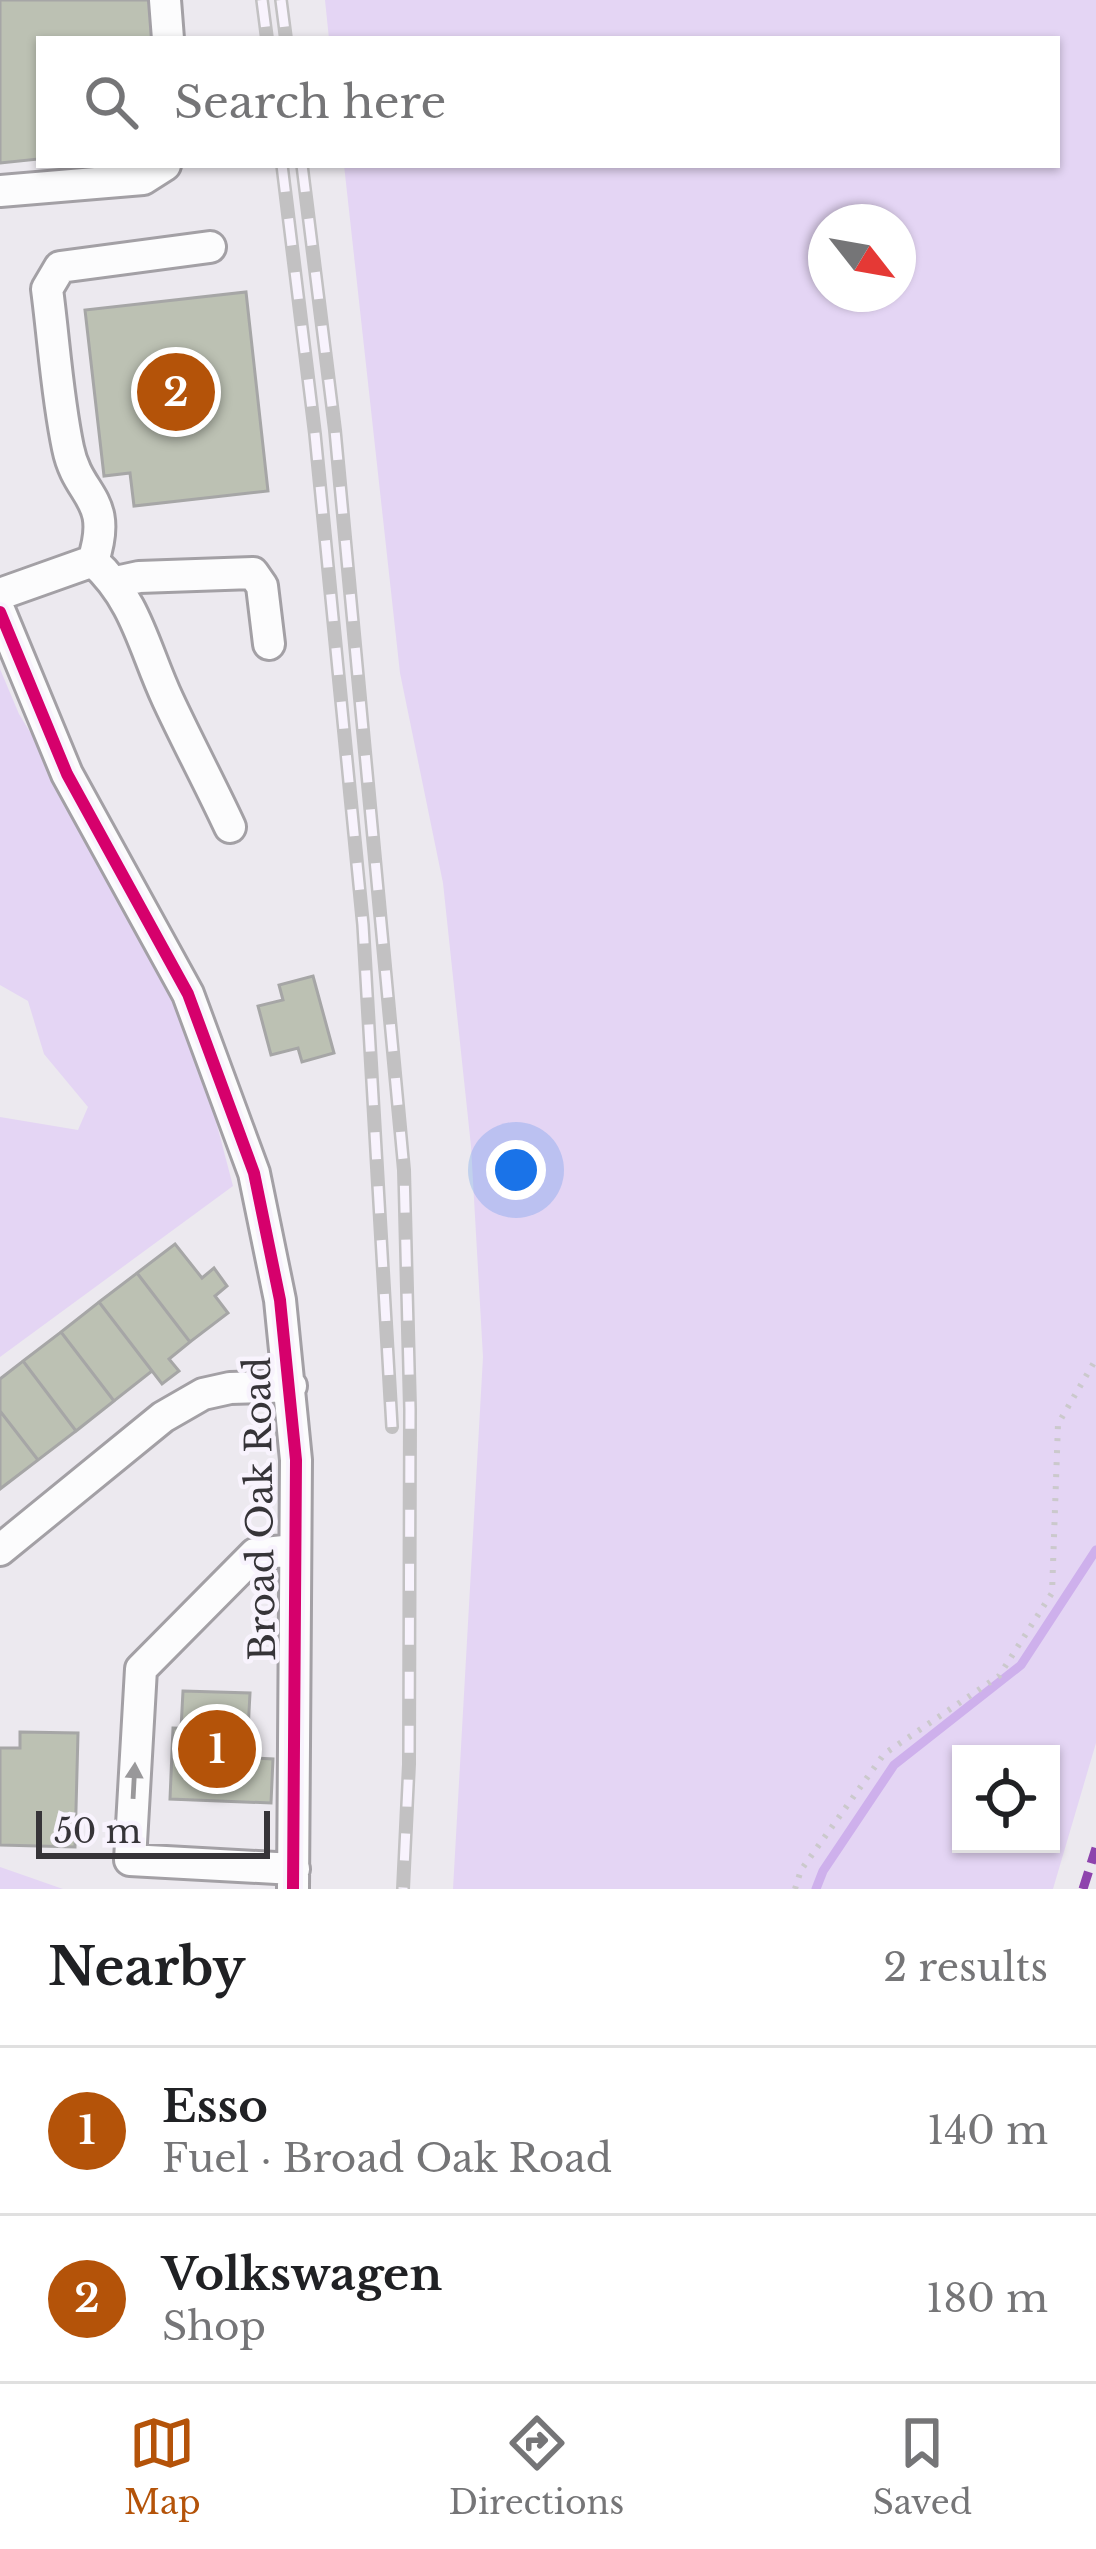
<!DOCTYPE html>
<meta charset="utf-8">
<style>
body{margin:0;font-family:"Libre Baskerville",serif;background:#f2f2f2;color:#202124}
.controls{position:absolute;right:36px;bottom:36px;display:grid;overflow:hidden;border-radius:0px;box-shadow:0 3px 9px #0004}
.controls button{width:108px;height:108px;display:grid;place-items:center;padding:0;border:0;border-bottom:3px solid #e0e0e0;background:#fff;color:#202124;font:60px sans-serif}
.compass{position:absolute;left:808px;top:204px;width:108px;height:108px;border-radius:50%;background:#fff;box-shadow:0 3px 9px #0004;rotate:121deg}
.scale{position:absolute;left:36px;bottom:30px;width:234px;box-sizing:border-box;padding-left:12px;border:6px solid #363438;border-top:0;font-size:33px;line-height:42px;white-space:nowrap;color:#363438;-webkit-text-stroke:9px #f8f3fd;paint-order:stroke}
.you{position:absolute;left:516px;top:1170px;width:42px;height:42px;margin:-30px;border:9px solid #fff;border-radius:50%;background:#1a73e8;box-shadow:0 0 0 18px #1a73e833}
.badge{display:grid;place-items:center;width:78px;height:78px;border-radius:50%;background:#b45309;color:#fff;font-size:39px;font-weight:700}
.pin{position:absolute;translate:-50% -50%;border:6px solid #fff;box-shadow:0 3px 12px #0006}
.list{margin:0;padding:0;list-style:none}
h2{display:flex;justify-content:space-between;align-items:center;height:156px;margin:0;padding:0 48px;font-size:51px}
h2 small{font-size:39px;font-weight:400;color:#757577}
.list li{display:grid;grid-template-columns:78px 1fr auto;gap:36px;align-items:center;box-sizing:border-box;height:168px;padding:0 48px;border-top:3px solid #e0e0e0}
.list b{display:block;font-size:45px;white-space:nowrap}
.list p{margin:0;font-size:39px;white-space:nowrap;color:#757577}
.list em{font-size:39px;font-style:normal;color:#757577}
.icon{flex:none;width:66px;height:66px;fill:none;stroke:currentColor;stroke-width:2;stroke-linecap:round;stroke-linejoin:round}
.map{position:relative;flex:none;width:1096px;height:1889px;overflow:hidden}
.search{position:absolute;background:#fff;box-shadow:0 3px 9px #0004;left:36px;right:36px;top:36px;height:132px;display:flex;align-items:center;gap:30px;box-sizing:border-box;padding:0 42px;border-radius:0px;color:#757577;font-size:45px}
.sheet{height:492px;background:#fff}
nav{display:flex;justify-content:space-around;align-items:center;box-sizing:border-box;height:168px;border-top:3px solid #e0e0e0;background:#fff;font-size:33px;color:#757577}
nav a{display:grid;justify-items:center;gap:6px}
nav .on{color:#b45309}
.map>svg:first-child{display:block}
.green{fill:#e4d5f4;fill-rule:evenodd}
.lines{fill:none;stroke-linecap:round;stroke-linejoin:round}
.stream{stroke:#ceb0ec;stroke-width:9}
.building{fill:#bcc1b3;stroke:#a6a6a6;stroke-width:3}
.minor-casing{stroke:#a3a0a5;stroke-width:36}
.path{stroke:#cbc9cc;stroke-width:6;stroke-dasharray:3 9;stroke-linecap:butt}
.minor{stroke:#fcfcfd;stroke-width:30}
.rail-casing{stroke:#c2c1c2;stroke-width:14}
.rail{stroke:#f8f3fd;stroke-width:9;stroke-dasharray:27;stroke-linecap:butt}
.quiet{stroke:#8e44ad;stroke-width:9;stroke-dasharray:18 9;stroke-linecap:butt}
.cycleway-casing{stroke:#f8f3fd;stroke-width:20}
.cycleway{stroke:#d6006c;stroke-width:12}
.oneway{fill:#99989a}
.labels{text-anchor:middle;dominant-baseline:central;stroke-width:9;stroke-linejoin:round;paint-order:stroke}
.street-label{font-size:36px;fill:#363438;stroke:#f8f3fd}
</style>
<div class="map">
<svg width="1096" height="1889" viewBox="0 0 1096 1889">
<rect width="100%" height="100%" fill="#ece9ef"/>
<path class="green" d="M325,0H1096V1743L1053,1889H453L483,1357L471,1146L443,883L400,673L344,165H1057V39H329ZM898,222V294H826V222ZM961,1754H1051V1844H961Z
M0,669L19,714L177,973L233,1186L0,1357V1117L78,1130L88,1107L44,1054L28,1001L0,985Z
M0,1867L63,1889H0Z"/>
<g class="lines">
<path class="stream" d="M816,1889L823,1871L894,1765L1021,1665L1096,1550"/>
</g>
<path class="building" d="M0,0H150L154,39H39V159L0,163Z
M246,292L268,491L134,506L130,473L104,476L85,310Z
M313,976L334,1053L302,1062L298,1048L271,1055L258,1006L283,1000L279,985Z
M175,1244L202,1278L214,1268L227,1286L215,1296L228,1313L190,1342L137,1273Z
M137,1273L190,1342L169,1359L179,1371L162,1384L99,1302Z
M99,1302L152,1371L114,1401L61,1332Z
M61,1332L114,1401L76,1431L23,1361Z
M23,1361L76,1431L38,1460L0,1411V1379Z
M0,1411L38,1460L0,1489Z
M183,1691L250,1693L248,1731L181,1729Z
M173,1728L255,1732L254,1758L273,1759L271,1803L170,1799Z
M20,1732L78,1733L75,1847L0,1845V1748H20Z"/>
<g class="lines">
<defs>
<path id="minor" d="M165,0L168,39
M0,191L143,179L165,165
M93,561C114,497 78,498 68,448C57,396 54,342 47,289L60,267L210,247
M116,582L139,577L253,573L262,586L269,644
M0,594L93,561C137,601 144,649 168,700C188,743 210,784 230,827
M0,612L67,774L188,994L254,1173L280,1300L296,1460L293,1889
M0,1550L163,1417L203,1394L230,1388L291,1386
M294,1869L130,1860L141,1669L255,1554L294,1550"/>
</defs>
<use href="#minor" class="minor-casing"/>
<path class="path" d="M795,1889L801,1870L884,1754L999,1676L1052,1593L1058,1424L1096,1359"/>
<use href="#minor" class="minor"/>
<defs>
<path id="rail" d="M262,0L267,39
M281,0L286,39
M282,165L315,434L363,925L392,1427
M302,165L335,430L404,1170L410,1409L409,1764L403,1889"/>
</defs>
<use href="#rail" class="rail-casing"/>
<use href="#rail" class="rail"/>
<path class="quiet" d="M1083,1889L1096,1848"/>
<defs>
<path id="cycleway" d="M0,612L67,774L188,994L254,1173L280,1300L296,1460L293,1889"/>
</defs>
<use href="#cycleway" class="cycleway-casing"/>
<use href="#cycleway" class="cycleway"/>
</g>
<defs><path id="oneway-solid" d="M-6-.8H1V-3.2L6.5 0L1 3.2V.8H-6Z" transform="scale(3)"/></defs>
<use class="oneway" href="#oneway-solid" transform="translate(134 1781) rotate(-87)"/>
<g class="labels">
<g class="street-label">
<text transform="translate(260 1509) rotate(-91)">Broad Oak Road</text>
</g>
</g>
</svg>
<div class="controls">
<button><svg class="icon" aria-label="locate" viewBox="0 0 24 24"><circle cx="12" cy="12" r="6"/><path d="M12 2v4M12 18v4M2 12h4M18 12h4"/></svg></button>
</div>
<svg class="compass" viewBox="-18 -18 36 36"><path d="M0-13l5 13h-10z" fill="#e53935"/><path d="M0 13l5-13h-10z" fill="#757577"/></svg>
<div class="scale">50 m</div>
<div class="you"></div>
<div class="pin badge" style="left:217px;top:1749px">1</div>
<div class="pin badge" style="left:176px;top:392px">2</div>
<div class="search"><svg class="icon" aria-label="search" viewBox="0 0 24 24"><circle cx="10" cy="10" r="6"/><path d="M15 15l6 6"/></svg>Search here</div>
</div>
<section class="sheet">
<h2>Nearby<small>2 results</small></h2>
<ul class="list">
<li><span class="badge">1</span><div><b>Esso</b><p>Fuel · Broad Oak Road</p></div><em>140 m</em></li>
<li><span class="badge">2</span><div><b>Volkswagen</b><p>Shop</p></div><em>180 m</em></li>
</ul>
</section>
<nav>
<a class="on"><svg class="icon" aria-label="map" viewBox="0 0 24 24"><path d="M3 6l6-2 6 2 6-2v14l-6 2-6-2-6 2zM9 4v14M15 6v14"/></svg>Map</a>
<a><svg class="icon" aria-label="directions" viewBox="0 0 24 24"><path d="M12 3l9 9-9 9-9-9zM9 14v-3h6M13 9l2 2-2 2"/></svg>Directions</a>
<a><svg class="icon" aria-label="saved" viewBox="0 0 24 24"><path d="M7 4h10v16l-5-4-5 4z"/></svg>Saved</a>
</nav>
